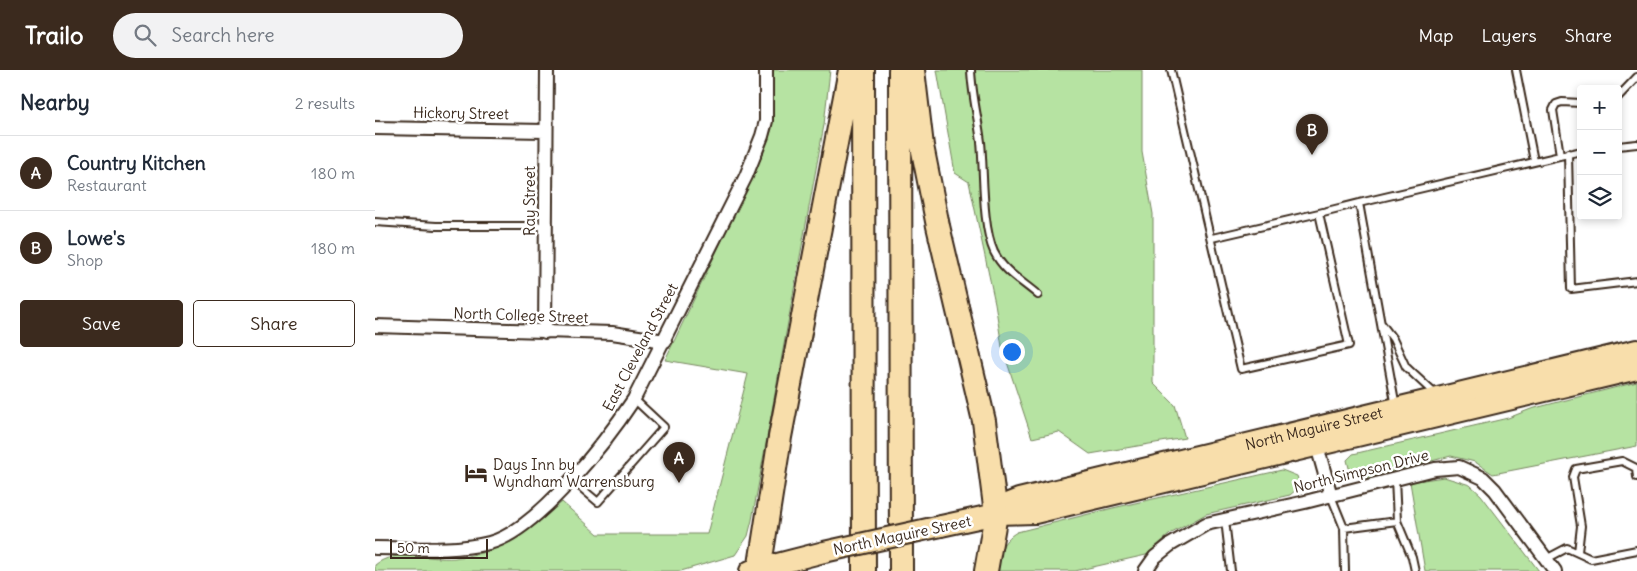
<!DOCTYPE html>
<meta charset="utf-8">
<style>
body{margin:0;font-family:Delius,sans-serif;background:#f2f2f3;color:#1f2937}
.controls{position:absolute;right:15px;top:15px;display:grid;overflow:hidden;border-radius:5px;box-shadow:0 2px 8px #0003}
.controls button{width:45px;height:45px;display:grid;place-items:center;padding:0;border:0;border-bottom:1px solid #e0e1e3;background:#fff;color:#1f2937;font:25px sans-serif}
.scale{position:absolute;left:15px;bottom:12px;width:98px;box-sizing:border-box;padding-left:5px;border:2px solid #3b2a1e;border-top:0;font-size:14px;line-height:18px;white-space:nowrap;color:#3b2a1e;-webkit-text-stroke:4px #fff;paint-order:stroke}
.you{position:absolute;left:636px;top:281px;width:18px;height:18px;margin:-12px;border:4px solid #fff;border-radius:50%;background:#1a73e8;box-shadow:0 0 0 8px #1a73e833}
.badge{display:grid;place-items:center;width:32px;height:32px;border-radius:50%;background:#3b2a1e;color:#fff;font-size:16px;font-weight:700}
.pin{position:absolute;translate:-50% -41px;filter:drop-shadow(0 1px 2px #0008)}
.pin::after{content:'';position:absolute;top:26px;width:18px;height:15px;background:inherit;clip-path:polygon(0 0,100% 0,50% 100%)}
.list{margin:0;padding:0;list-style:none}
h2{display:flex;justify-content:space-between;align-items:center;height:65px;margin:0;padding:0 20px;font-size:21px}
h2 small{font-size:16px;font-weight:400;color:#747a83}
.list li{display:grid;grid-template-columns:32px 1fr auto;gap:15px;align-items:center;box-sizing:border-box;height:75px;padding:0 20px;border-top:1px solid #e0e1e3}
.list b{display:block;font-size:19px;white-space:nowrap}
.list p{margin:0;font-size:16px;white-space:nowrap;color:#747a83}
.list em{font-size:16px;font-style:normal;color:#747a83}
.actions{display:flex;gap:10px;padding:15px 20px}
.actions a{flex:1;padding:11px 0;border:1px solid #3b2a1e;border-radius:5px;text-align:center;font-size:18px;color:#3b2a1e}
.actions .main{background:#3b2a1e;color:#fff}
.icon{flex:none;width:28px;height:28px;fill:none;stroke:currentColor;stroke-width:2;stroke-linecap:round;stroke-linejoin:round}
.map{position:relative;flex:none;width:1262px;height:501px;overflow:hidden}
header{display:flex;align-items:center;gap:30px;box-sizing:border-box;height:70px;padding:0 25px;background:#3b2a1e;color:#fff}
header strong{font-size:24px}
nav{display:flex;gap:28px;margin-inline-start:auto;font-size:18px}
.search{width:350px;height:45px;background:#f2f2f3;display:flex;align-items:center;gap:12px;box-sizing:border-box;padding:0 18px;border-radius:28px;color:#747a83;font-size:19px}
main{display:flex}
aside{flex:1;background:#fff}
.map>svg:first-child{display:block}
.green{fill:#b6e3a2;stroke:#788660}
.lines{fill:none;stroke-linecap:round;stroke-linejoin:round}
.lane-casing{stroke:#3b2a1e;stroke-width:10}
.street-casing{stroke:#3b2a1e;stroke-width:16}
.primary-casing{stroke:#3b2a1e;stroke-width:24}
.highway-casing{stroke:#3b2a1e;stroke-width:26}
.lane{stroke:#fff;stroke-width:6}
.street{stroke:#fff;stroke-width:12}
.primary{stroke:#f8deab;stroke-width:20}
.highway{stroke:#f8deab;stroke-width:22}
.primary-bridge-casing{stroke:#3b2a1e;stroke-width:24;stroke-linecap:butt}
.primary-bridge{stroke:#f8deab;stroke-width:20}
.labels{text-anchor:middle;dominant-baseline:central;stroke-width:5;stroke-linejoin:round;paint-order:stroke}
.street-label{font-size:15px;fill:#3b2a1e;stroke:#fff}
.poi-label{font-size:15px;fill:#3b2a1e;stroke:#fff;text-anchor:start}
</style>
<header>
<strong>Trailo</strong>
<div class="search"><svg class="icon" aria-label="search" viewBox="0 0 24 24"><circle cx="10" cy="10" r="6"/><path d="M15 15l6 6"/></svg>Search here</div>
<nav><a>Map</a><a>Layers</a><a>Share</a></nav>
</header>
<main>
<aside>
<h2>Nearby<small>2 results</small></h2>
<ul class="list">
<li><span class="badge">A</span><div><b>Country Kitchen</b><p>Restaurant</p></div><em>180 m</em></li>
<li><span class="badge">B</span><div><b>Lowe's</b><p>Shop</p></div><em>180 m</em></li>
</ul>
<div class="actions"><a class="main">Save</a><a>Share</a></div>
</aside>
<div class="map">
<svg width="1262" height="501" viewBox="0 0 1262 501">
<rect width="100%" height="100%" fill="#fff"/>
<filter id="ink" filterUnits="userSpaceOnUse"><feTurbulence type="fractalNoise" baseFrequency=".02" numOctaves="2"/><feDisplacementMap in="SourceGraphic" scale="10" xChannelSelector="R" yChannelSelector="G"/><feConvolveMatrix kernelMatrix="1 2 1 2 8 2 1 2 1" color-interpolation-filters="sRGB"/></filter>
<g filter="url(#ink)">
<path class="green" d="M398,0H455L449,55L377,450L373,466L360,485L306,501H0V495C20,478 54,490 79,488C88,487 97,485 106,483C138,476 163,453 187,432L223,464H332L373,304L290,290L389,82L397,59Z
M562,0H767V82L778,144V313L800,335L810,368L715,384L684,362L657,368L627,277L620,233L594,112L580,103Z
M1262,312V376L1118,404L1100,392L1076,386L990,408L974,398L972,390L978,384L1133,348L1156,339Z
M907,400L922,406L924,412L922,419L915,425L831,444L795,464L771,485L700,501H621C624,484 626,471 642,462L738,438Z
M1069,407L1095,415L1106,425L1164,501H1050L1035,412Z"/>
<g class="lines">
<defs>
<path id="lane" d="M596,0C597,25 603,48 606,72C609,103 607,156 619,182C629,202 647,211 663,225
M796,0L866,299L974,275L944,143L837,168
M1141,0L1159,91
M1243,27L1262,7
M1243,76L1262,74
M1193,83L1196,219L1262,211
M1185,85L1178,40L1181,34L1187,32L1206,33
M944,143L984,133
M0,152L61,156H171
M1006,253L1018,269L1031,297L1060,324
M1021,337L984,133L1206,81
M1020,409L1022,451L1037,487L1040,501
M197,410L223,432L289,357L259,329
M956,426L969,458L970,501
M850,450L856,501
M969,458L1022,451
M1203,482L1206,456L1198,407L1201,399L1247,391L1261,398L1262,407
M1171,489L1192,478L1216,489L1262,480"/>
<path id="street" d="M0,58L170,61
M0,256L237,263L290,271
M170,262L172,0
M942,376L956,426
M0,478C38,478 77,482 114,473C162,461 232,370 259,329L371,106L387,66L391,51V0
M770,501L780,487L795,475L831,454L930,432L1060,399L1084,397L1108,408L1120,420L1180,501"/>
<g id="primary">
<path id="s1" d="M621,444L634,433L644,429L1262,280"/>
<path d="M566,456L621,444L660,443L1262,299"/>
<path d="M375,501L449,482"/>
</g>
<path id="highway" d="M488,0L489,501
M525,0L526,501
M538,0L547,76L563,156L609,351L621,444L611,501
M384,501L405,367L475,0"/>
</defs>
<use href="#lane" class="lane-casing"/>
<use href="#street" class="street-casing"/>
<use href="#primary" class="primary-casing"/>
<use href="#highway" class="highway-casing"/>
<use href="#lane" class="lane"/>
<use href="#street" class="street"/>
<use href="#primary" class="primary"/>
<use href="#highway" class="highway"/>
<defs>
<path id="primary-bridge" d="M449,482L566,456"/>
</defs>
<use href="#primary-bridge" class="primary-bridge-casing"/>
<use href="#primary-bridge" class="primary-bridge"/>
</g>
</g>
<defs>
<symbol id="hotel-bare" viewBox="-9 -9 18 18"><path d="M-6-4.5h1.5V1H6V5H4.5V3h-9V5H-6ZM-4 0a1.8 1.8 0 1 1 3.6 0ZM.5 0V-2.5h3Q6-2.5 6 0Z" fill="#3b2a1e" stroke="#fff" stroke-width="2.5" paint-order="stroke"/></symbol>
</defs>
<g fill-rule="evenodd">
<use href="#hotel-bare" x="85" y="387" width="32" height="32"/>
</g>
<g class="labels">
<g class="street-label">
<text transform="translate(86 43) rotate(1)">Hickory Street</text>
<text transform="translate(154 131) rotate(-90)">Ray Street</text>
<text transform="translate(146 245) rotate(2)">North College Street</text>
<text transform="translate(265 277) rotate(-62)">East Cleveland Street</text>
<text stroke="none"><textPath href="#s1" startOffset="331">North Maguire Street</textPath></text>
<text transform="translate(986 401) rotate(-14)">North Simpson Drive</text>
<text transform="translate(527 465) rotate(-12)">North Maguire Street</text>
</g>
<g class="poi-label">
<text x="118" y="394">Days Inn by<tspan x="118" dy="17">Wyndham Warrensburg</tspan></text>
</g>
</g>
</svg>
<div class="controls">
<button>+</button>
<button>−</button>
<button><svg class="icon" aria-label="layers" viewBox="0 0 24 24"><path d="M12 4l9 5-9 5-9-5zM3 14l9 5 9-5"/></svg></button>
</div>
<div class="scale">50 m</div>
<div class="you"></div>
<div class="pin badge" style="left:304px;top:413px">A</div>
<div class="pin badge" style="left:937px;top:85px">B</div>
</div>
</main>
